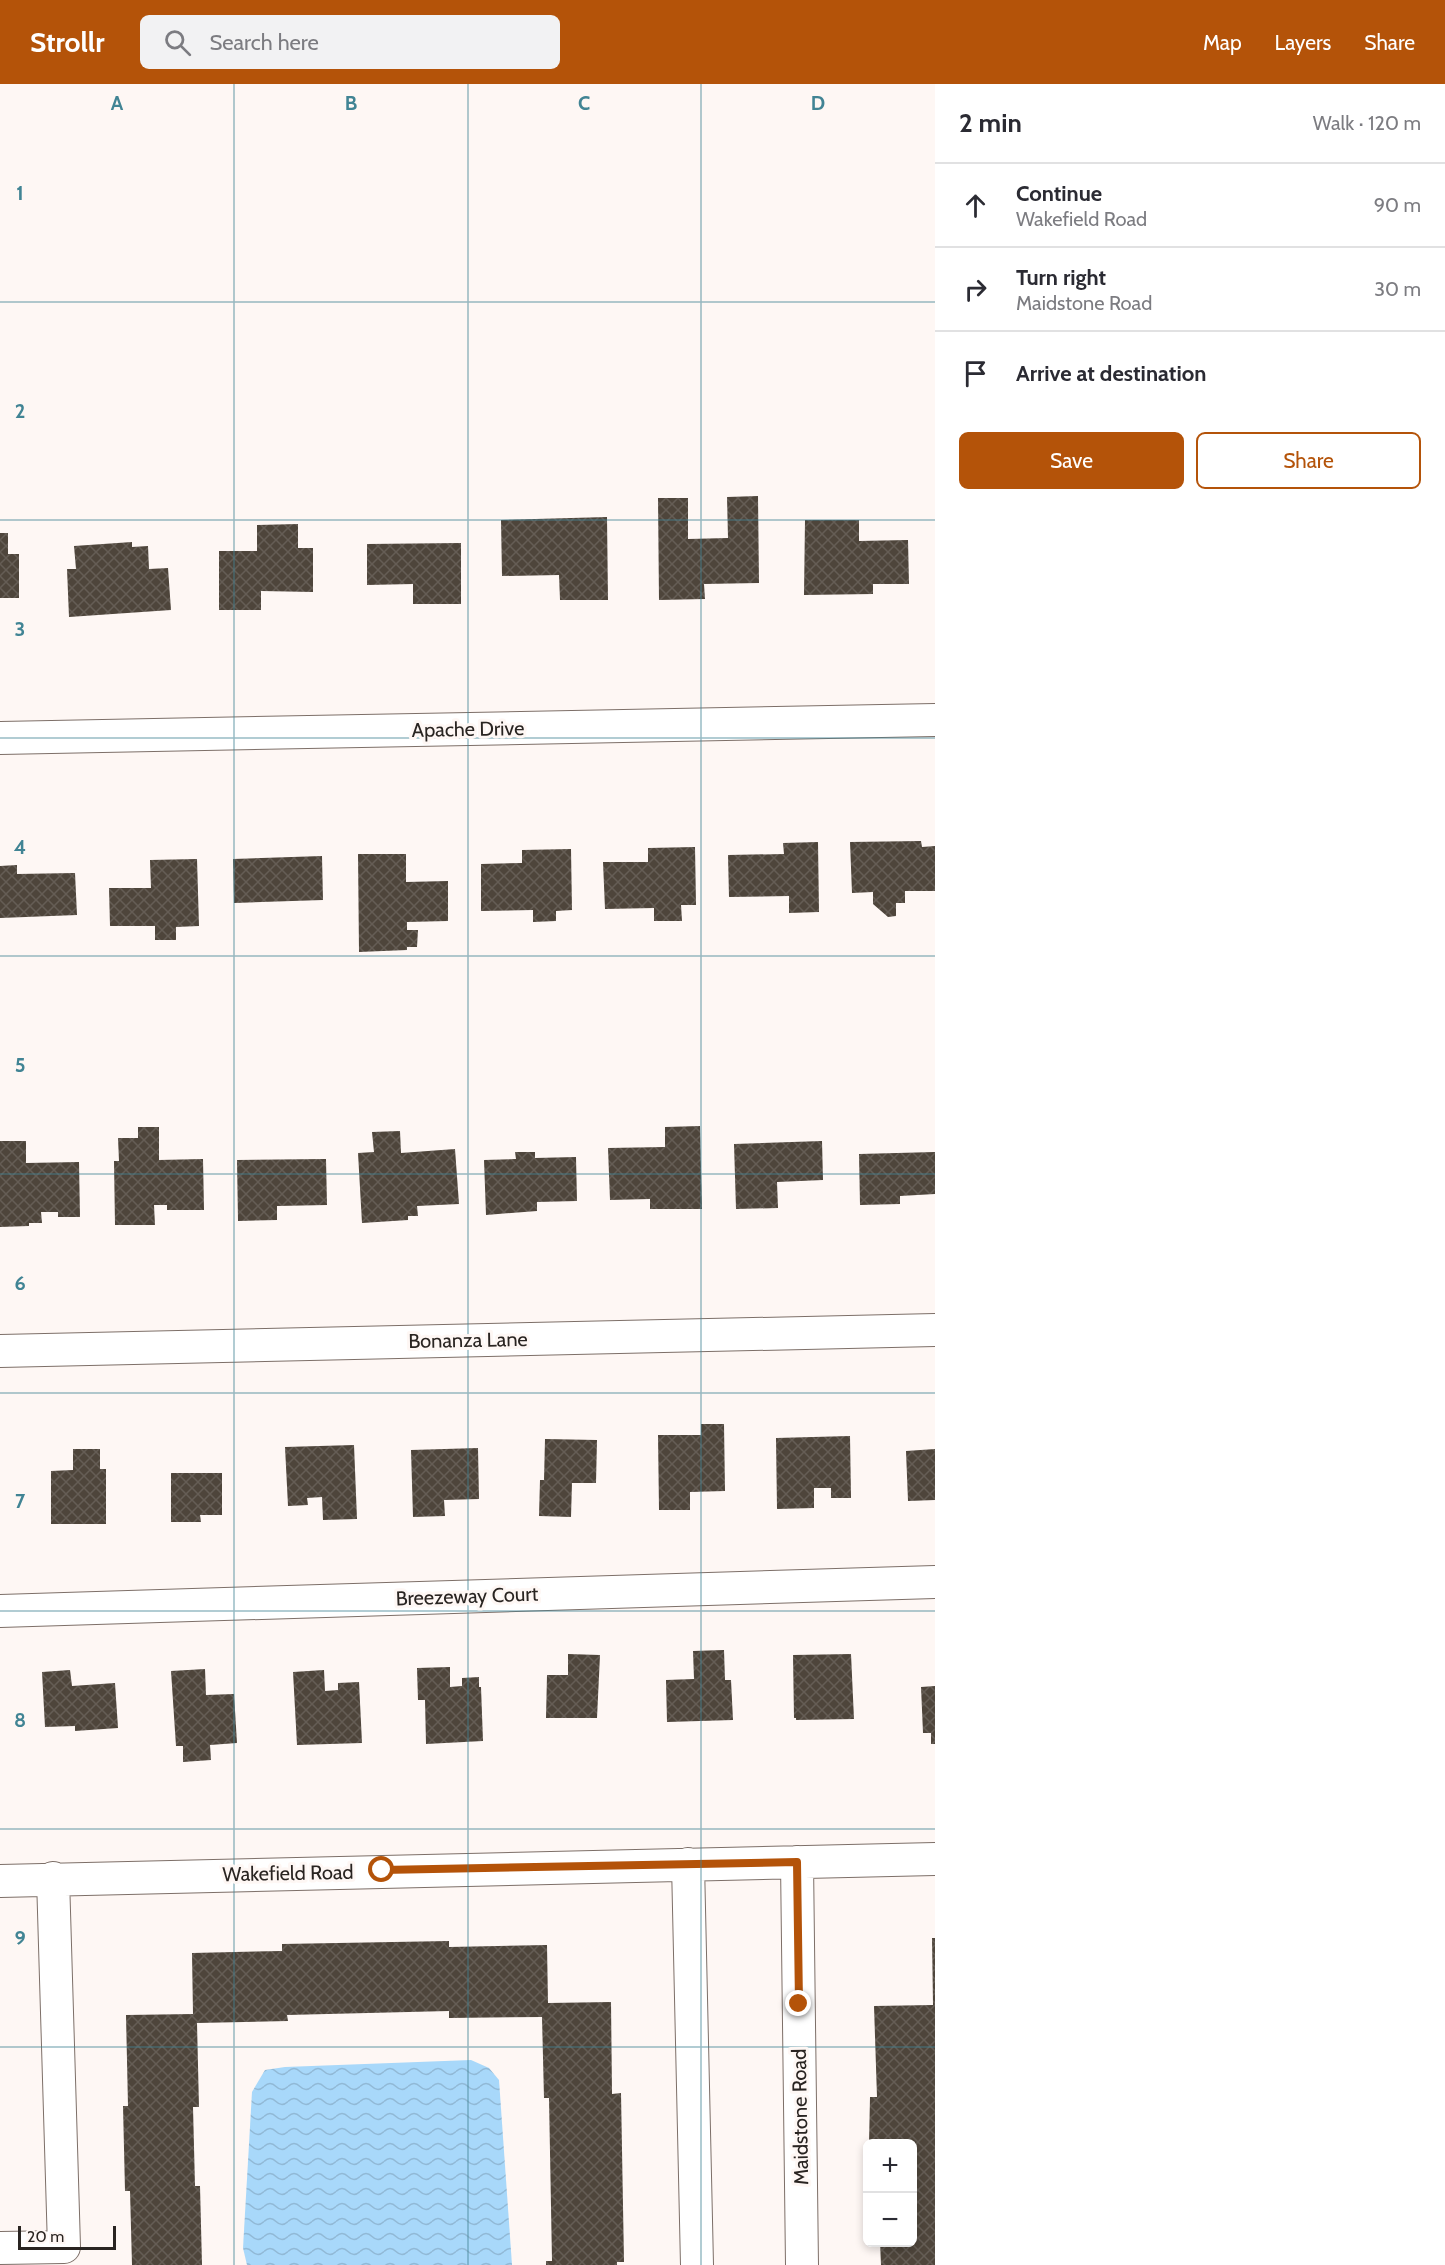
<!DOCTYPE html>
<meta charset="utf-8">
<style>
body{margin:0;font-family:Cabin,sans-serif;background:#f2f2f3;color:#2b2b33}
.controls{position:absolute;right:18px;bottom:18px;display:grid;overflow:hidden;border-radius:9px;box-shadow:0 3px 9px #0003}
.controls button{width:54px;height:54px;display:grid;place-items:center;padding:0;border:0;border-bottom:2px solid #e1e1e2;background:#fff;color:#2b2b33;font:30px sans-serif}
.scale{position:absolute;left:18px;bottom:15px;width:98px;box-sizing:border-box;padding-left:6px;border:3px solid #292421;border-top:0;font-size:16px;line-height:21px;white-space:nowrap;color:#292421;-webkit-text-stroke:4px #fef7f4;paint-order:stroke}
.stop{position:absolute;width:18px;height:18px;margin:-14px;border:4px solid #b45309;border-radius:50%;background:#fff}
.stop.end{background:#b45309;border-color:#fff;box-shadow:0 2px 6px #0008}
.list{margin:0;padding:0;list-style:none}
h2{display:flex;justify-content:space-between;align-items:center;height:78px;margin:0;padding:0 24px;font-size:26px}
h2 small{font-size:20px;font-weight:400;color:#7c7c81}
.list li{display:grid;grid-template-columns:39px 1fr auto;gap:18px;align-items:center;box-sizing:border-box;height:84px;padding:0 24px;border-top:2px solid #e1e1e2}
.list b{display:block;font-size:22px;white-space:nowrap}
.list p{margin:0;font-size:20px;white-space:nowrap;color:#7c7c81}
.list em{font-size:20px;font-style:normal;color:#7c7c81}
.actions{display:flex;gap:12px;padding:18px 24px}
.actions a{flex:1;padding:14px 0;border:2px solid #b45309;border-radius:9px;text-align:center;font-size:21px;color:#b45309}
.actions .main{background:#b45309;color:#fff}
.icon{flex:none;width:33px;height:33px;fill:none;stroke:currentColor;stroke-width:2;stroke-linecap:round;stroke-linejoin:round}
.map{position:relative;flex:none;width:935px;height:2181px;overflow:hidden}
header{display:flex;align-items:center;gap:36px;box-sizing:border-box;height:84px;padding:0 30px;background:#b45309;color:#fff}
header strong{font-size:28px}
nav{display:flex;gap:33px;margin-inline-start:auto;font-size:21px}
.search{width:420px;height:54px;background:#f2f2f3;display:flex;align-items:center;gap:15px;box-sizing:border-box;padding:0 21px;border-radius:9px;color:#7c7c81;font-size:22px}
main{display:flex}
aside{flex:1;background:#fff}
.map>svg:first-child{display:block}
.water{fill:url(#water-waves)}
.building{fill:url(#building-cross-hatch)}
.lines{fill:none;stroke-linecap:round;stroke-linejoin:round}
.minor-casing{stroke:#7d6f68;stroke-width:34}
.minor{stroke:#fff;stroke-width:32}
.route{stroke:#b45309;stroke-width:8}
.grid{fill:none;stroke:#418494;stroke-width:1.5;stroke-opacity:0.55}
.labels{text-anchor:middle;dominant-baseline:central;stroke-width:6;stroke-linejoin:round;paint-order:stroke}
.street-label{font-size:20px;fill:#292421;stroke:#fef7f4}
.grid-label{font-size:20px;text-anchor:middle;font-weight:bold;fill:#418494;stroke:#fef7f4;stroke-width:6;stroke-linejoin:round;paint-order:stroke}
</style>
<header>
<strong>Strollr</strong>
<div class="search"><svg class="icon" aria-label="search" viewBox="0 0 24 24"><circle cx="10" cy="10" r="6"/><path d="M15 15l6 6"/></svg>Search here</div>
<nav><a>Map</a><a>Layers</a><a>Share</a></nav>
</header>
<main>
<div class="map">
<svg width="935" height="2181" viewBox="0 0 935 2181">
<defs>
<pattern id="water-waves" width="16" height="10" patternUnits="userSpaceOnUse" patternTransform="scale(1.5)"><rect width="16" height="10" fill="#a8d8fa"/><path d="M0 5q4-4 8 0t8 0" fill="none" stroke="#91b9d6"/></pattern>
<pattern id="building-cross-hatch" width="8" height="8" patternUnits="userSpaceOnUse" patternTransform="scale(1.5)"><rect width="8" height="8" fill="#4e453b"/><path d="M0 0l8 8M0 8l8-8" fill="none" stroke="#655d55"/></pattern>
</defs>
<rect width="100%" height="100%" fill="#fef7f4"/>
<path class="water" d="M471,1976L489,1984L499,1996L512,2181H247L243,2164L252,2008L265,1986L285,1983Z"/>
<path class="building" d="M758,412L759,499L704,500L705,515L659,516L658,414H688V455L728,454L727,413Z
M607,433L608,516H560L559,491L502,492L501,436Z
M805,436H859V457L908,456L909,500H873V510L804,511Z
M298,440V464H313V508L261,507V526H219V467H257V441Z
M0,449H8V470H19V514H0Z
M132,458V463L148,462L149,485L168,484L171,526L69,533L67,485H76L74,462Z
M461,459V520H413V500L367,501V460Z
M921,757L922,763L935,762V807H905V819H896V832L888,833L873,820V808L852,809L850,758Z
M818,758L819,828L789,829V812L729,813L728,771L784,770L783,759Z
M695,763L696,821H681L682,837H654V824L605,825L603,778H648V764Z
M571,765L572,826L556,827V837L533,838V826L481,827V780L522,779V766Z
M358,770H406V798L448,797V837L407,838V846H418L417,863H407V866L359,868Z
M322,772L323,816L234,819L233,775Z
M197,775L199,842L176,843V856H155V842H110L109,804H151L150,776Z
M17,781V790L75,789L77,831L0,834V782Z
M700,1042L702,1125H650V1115L610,1116L608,1064L665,1063V1043Z
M138,1043H159V1076L203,1075L204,1126H167V1121H154L155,1141H115L114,1077H119L118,1054H138Z
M400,1047L401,1069L455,1065L459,1120L417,1122L418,1132H408V1136L362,1139L358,1069L374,1068L372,1048Z
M0,1057H26V1079L79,1078L80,1133H58V1128H41L42,1139H29V1142L0,1143Z
M822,1057L823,1096L777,1098L778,1124L736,1125L734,1060Z
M515,1068H535V1074L576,1073L577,1117L537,1118V1127L486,1131L484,1076L516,1075Z
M935,1068V1110L900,1112V1120L860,1121L859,1070Z
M326,1075L327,1121L277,1122V1136L238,1137L237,1076Z
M701,1340H724L725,1407L690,1408V1426H659L658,1351H701Z
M850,1352L851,1414H831V1404H814V1424L777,1425L776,1354Z
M545,1355L597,1356L596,1399H572L571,1433L539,1432L540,1396H544Z
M354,1361L357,1435L323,1436L322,1413L307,1414L308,1421L288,1422L285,1363Z
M478,1364L479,1415L444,1416L445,1432L413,1433L411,1366Z
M73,1365H100V1385H106V1440H51V1387L73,1386Z
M935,1365V1416L908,1417L906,1367Z
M171,1389H222V1431H200L201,1438H171Z
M724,1566L725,1596H731L733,1636L667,1638L666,1596L694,1595L693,1567Z
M568,1570L600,1571L597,1634H546L547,1591H568Z
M851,1570L854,1635L796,1636V1634H794L793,1571Z
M450,1583V1603L462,1602V1594L479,1593V1603H481L483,1657L426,1660L425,1616H418L417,1584Z
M205,1585L206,1611L234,1610L237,1659L210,1661L211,1676L183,1678V1662H176L171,1587Z
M70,1586L72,1602L115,1599L118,1644L75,1647V1642L45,1643L42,1588Z
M324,1586L325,1607L338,1606V1599L359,1598L362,1659L297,1661L293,1588Z
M935,1602V1660H931V1649H923L921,1603Z
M932,1854H935V2181H881L880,2158H912V2060H869L870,2013H877L874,1922L933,1921Z
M449,1857V1863L547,1861L548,1919L611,1918L612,2010L621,2009L624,2178H617V2181H546V2177H552L549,2014H544L542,1933L449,1934V1927L287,1931L288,1937L197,1939L199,2023H193L195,2102H200L202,2181H132L130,2107H125L123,2022H128L126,1931L193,1930L192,1869L282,1867V1860Z"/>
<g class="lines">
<defs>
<path id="minor" d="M0,654L935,636
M0,1267L935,1246
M0,1527L935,1498
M797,1778L802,2181
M688,1780L697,2181
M0,1797L935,1775
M0,2164L64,2163L53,1794"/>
</defs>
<use href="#minor" class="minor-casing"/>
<use href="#minor" class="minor"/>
</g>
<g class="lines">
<path class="route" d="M382,1786L797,1778L799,1920"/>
</g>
<path class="grid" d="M234,0V2181M468,0V2181M701,0V2181M0,218H935M0,436H935M0,654H935M0,872H935M0,1090H935M0,1309H935M0,1527H935M0,1745H935M0,1963H935"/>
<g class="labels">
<g class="street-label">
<text transform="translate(468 645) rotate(-1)">Apache Drive</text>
<text transform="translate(468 1256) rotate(-1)">Bonanza Lane</text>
<text transform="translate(467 1512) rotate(-2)">Breezeway Court</text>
<text transform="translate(288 1789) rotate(-1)">Wakefield Road</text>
<text transform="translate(800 2033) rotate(-91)">Maidstone Road</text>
</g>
</g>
<g class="grid-label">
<text x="117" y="26">A</text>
<text x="351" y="26">B</text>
<text x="584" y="26">C</text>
<text x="818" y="26">D</text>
<text x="20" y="116">1</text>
<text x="20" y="334">2</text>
<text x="20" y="552">3</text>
<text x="20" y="770">4</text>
<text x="20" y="988">5</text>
<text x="20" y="1206">6</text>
<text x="20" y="1424">7</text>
<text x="20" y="1643">8</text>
<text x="20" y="1861">9</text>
</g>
</svg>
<div class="controls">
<button>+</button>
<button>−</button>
</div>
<div class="scale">20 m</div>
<div class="stop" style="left:382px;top:1786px"></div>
<div class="stop end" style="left:799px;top:1920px"></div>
</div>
<aside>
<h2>2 min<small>Walk · 120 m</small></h2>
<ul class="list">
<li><svg class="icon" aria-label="ahead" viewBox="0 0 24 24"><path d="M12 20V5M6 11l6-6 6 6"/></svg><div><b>Continue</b><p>Wakefield Road</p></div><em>90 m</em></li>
<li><svg class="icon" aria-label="right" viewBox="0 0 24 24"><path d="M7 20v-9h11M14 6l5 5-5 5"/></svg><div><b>Turn right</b><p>Maidstone Road</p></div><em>30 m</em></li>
<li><svg class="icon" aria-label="arrive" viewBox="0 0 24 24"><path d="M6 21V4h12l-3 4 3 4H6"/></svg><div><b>Arrive at destination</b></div></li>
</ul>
<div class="actions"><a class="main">Save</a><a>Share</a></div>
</aside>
</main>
